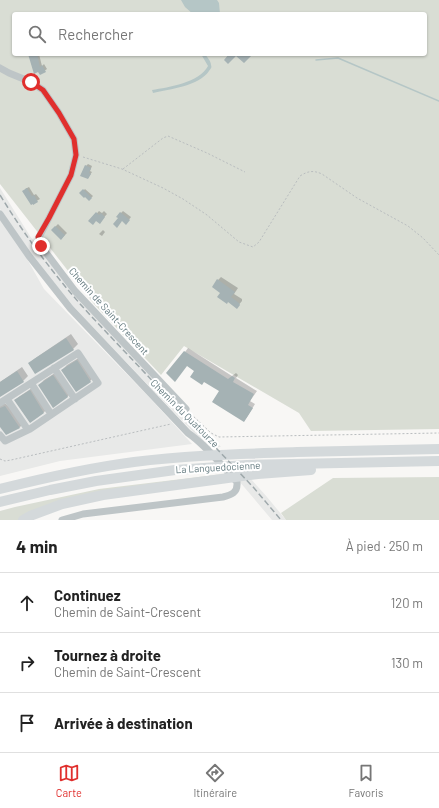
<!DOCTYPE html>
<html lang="fr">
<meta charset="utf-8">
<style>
body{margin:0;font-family:Barlow,sans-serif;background:#f6f6f6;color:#222}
.stop{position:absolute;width:12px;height:12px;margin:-9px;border:3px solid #e02f2d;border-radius:50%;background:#fff}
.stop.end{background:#e02f2d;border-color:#fff;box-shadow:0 1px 4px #0008}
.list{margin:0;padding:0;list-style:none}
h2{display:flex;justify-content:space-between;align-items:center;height:52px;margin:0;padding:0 16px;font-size:17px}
h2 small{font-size:13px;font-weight:400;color:#767676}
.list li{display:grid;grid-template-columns:26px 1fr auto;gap:12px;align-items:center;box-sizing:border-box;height:60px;padding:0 16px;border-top:1px solid #e0e0e0}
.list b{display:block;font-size:15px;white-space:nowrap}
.list p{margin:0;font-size:13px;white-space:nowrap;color:#767676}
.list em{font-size:13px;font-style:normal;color:#767676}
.icon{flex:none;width:22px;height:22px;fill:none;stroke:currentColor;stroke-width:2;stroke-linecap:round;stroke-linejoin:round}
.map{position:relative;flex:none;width:439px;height:520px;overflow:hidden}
.search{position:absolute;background:#fff;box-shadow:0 1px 3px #0004;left:12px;right:12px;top:12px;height:44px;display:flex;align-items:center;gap:10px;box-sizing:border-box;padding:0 14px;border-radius:4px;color:#767676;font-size:15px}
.sheet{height:232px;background:#fff}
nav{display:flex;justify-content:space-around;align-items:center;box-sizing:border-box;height:56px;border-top:1px solid #e0e0e0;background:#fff;font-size:11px;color:#767676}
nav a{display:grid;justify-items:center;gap:2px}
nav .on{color:#e02f2d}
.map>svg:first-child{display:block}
.built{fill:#e8e9e8}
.green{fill:#d9ddd4;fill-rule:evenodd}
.water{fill:#b5c6c6}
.shadow{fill:#0003}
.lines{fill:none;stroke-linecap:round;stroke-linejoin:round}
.stream{stroke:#b5c6c6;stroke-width:1.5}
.building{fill:#a5b2b4}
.path{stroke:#b9bdbf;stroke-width:1;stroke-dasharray:2 2;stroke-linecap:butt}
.minor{stroke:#bec5c7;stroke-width:7}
.highway{stroke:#d4d9db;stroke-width:10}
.rail{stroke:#9ea8ab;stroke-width:1.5;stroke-dasharray:6 3;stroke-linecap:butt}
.route{stroke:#e02f2d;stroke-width:5}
.labels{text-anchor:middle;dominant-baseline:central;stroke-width:4;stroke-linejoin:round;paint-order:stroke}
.street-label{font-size:10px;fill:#637a7f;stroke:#fff}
</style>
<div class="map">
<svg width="439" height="520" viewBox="0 0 439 520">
<rect width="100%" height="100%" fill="#f8f7f5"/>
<path class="built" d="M0,188L30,236L50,263L121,344L221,447L210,448L191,430L87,321L64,296L42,269L5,216L0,209Z
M0,211L44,289L148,396L192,444L60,461L0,476Z
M251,479L267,497L286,520H272L239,481Z"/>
<path class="green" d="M0,0H439V429L311,431L299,413L184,346L161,375L94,304L0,184ZM14,14H425V54H14Z
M223,474L145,487L18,520H0V511L15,507L99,489Z
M439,477V520H286L281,513L333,478Z"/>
<path class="water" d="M181,0H217L219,3L220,14H193L185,7Z
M201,54H205C207,57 211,61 211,65C212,68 211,68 209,71C199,86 170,89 153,93L152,90C169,87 199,83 208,66Z"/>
<path class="shadow" d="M29,54H39L42,66L44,64L47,69L40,74Z
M88,164L92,166L90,171L92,172L88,178L86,166Z
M29,187L34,195L36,194L40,199L31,204L25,189Z
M85,189L93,196L89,200L81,193Z
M99,211L102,213L104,211L107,214L100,222L97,219L90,221Z
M123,211L131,217L128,221L120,218L121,213Z
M58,224L67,233L61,239L52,230Z
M103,230L105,232L102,236L99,234Z
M221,277L238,288L234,294L242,299V301L237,307L221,292L218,280Z
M71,334L78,344L73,349L29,364L34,359Z
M188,348L232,376L236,373L238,375L236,378L257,391L250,401L255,404L247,417L244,421L220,391L196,371L185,352Z
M82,356L95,376L90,381L76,390L62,370L67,365Z
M22,367L28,376L23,381L0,396V382Z
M58,371L72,392L67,397L39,385L44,380Z
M35,386L49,408L44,412L30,422L15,400L20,396Z
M0,400L3,403L6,404L25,422L20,427L7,434L0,424Z"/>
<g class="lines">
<path class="stream" d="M316,60L338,58L439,101"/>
</g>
<path class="building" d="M28,54H37L40,67L42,65L46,72L40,75L38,72L34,74Z
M229,54H253L244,63L236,56L228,64L224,60Z
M85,165L91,168L89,173L91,174L88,179L80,176Z
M27,188L32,196L34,195L38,202L33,205V204L31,205L22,191Z
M83,189L92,198L89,201L85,197L84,198L79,193Z
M96,212L99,215L101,213L105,217L100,224L96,221L93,225L88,221Z
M120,212L130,220L126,225L122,221L117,228L113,224L118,218L116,217Z
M55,226L65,235L61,240L51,230Z
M217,279L235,292L231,297L239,303L240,305L237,309L228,302L227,304L217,297L220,293L212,287Z
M66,338L74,350L35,374L28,363Z
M184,351L228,379L232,376L235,378L233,382L254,394L248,405L253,408L244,422L212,402L219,391L204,382L202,385L190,377L194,371L187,366L175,382L166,373Z
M77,360L91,382L76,392L61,370Z
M17,371L24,382L0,397V382Z
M53,375L68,397L53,408L38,385Z
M30,390L44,413L30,423L14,400Z
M5,406L20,428L6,435L0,427V408Z"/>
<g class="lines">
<path class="path" d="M83,157L122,169L163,188L183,199L207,215L239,242L253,247L259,242L300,176C308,171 313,170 322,174L357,198L408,226L423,238L439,255
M123,169L163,138L168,136L207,153L245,172
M191,414L211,433L219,437L439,433
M0,459L5,461L11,460L171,424"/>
<path class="minor" d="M0,68L9,73L31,82L43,90L59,113L74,139L76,155L71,175L49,218L39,237L41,246L75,291L186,409
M0,214L29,256L70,308L188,433C207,446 221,465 237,482C238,493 231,495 223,497L83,514L62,520
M54,368L75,399
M31,383L51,414
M7,399L28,430
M0,403L78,353L98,383L30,429L5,441L0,435"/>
<path class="highway" d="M0,489C44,478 88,468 134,462C188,455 242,454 297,452C344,451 392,450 439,449
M0,502L50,490L96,481L175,470L247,465L439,461
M23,520L30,516L62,504L103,495L258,474L311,470"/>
<path class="rail" d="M0,195C27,239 57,279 91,316L254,488L281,520"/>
</g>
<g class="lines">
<path class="route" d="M31,82L43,90L59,113L74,139L76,155L71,175L49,218L38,237L41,246"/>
</g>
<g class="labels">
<g class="street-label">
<text transform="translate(109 311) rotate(48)">Chemin de Saint-Crescent</text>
<text transform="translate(185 413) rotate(45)">Chemin du Quatourze</text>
<text transform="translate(218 467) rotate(-3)">La Languedocienne</text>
</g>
</g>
</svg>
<div class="stop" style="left:31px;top:82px"></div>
<div class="stop end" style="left:41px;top:246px"></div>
<div class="search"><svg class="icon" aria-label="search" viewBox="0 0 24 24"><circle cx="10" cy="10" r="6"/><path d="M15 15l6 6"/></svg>Rechercher</div>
</div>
<section class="sheet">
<h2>4 min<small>À pied · 250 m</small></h2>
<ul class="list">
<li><svg class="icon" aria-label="ahead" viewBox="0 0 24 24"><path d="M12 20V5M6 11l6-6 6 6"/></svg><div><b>Continuez</b><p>Chemin de Saint-Crescent</p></div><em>120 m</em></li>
<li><svg class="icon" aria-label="right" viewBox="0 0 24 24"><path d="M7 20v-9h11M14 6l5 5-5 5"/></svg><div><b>Tournez à droite</b><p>Chemin de Saint-Crescent</p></div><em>130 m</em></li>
<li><svg class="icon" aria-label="arrive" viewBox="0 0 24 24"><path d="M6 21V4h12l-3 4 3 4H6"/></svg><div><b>Arrivée à destination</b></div></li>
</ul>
</section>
<nav>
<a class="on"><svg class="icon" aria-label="map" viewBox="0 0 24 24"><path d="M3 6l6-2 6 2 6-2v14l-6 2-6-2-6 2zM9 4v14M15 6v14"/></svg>Carte</a>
<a><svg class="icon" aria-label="directions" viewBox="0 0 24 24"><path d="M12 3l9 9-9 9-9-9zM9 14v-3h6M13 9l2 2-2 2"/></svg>Itinéraire</a>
<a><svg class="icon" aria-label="saved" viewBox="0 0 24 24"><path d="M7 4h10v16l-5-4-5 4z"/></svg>Favoris</a>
</nav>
